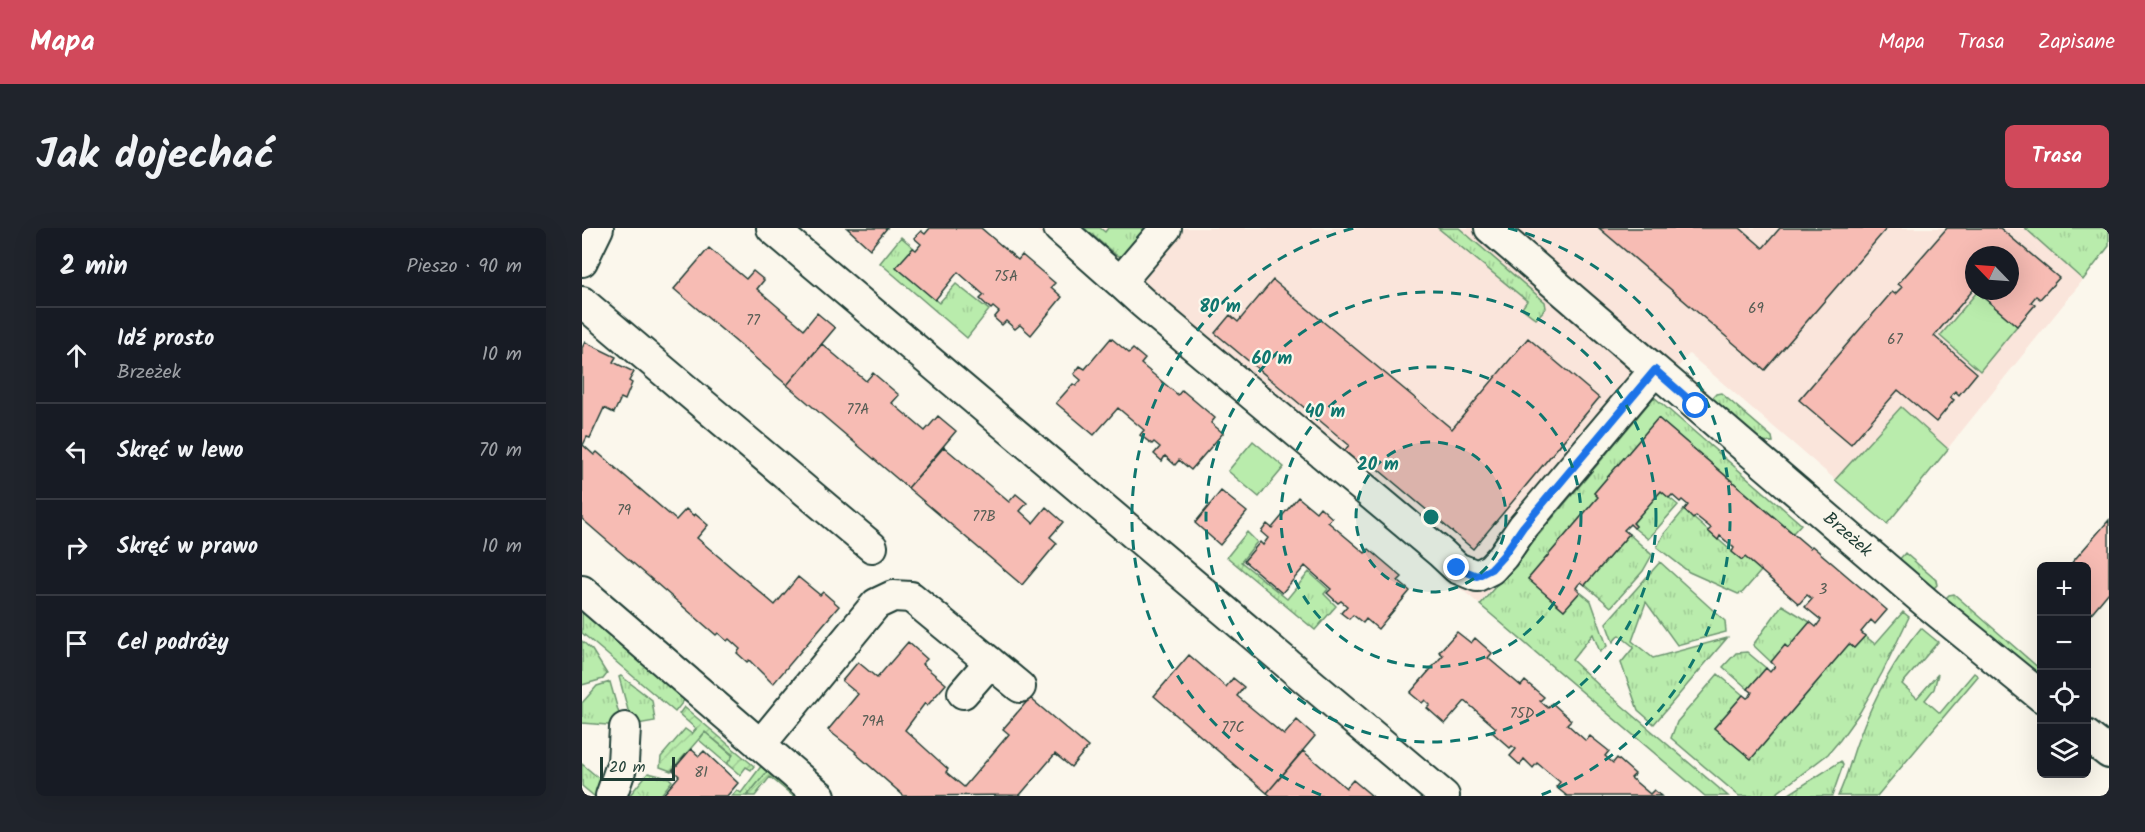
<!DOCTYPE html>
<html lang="pl">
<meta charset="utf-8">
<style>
body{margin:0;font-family:Kalam,sans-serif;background:#20242c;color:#f1f3f6}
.controls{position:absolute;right:18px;bottom:18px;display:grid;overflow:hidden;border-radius:9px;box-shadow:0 6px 24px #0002}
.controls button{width:54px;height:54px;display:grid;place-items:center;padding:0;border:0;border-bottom:2px solid #363941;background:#171b24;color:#f1f3f6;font:30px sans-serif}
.compass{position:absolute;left:1383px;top:18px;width:54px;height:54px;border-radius:50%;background:#171b24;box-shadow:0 6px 24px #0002;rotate:295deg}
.scale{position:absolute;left:18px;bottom:15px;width:75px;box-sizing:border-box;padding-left:6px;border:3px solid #1f3d34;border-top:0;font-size:16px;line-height:21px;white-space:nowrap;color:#1f3d34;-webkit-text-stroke:4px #fbf7ec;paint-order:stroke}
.stop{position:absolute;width:18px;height:18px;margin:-14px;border:4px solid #1a73e8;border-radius:50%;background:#fff}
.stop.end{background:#1a73e8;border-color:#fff;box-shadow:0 2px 6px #0008}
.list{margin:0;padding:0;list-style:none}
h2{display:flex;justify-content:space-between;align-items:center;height:78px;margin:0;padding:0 24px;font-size:26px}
h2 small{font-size:20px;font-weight:400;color:#9ea1a6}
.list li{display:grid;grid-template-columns:39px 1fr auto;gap:18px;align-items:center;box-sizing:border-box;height:96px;padding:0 24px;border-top:2px solid #363941}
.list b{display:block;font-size:22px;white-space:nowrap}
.list p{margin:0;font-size:20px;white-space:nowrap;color:#9ea1a6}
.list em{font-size:20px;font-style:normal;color:#9ea1a6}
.icon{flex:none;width:33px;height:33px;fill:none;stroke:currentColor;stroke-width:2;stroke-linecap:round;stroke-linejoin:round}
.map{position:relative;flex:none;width:1527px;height:568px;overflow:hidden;border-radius:9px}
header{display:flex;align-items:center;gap:36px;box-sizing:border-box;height:84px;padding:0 30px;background:#d1495b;color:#fff}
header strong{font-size:28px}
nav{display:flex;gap:33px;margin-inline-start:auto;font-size:21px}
.intro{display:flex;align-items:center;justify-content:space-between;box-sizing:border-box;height:144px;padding:0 36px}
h1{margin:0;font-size:42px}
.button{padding:15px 27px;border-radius:9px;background:#d1495b;color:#fff;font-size:21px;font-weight:700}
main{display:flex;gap:36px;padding:0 36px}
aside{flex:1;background:#171b24;border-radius:9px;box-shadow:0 6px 24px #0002}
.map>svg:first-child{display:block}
.built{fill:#fae5db;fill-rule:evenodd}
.grass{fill:url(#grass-tufts);stroke:#6c9470;stroke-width:1.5}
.park{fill:#b9ecac;stroke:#6c9470;stroke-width:1.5}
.garden{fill:url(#garden-furrows);stroke:#6c9470;stroke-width:1.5}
.building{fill:#f7bcb4;stroke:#1f3d34;stroke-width:1.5}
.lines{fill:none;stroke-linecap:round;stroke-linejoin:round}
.minor-casing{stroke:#1f3d34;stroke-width:34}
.minor{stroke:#fbf7ec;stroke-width:30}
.route{stroke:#1a73e8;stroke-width:8}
.ring{fill:none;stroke:#0f766e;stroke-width:3;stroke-dasharray:10 8}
.labels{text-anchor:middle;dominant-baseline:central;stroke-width:4.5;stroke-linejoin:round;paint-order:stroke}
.number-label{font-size:15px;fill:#555d54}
.street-label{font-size:18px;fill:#1f3d34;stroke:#fbf7ec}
.centre{fill:#0f766e;stroke:#fbf7ec;stroke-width:3}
.ring-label{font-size:18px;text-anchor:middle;font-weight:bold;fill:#0f766e;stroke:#fbf7ec;stroke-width:4.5;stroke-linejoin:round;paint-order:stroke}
</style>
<header>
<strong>Mapa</strong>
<nav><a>Mapa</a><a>Trasa</a><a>Zapisane</a></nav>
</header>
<div class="intro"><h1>Jak dojechać</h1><a class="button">Trasa</a></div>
<main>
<aside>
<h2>2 min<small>Pieszo · 90 m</small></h2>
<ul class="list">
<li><svg class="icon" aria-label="ahead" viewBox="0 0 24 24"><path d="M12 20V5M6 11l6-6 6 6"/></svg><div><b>Idź prosto</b><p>Brzeżek</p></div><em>10 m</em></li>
<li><svg class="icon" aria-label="left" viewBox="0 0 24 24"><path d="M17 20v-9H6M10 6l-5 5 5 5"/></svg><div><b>Skręć w lewo</b></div><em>70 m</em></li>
<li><svg class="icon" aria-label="right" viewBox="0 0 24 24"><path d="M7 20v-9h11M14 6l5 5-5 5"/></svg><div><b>Skręć w prawo</b></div><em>10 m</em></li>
<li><svg class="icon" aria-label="arrive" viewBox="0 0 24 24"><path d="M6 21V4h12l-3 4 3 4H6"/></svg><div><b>Cel podróży</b></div></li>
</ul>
</aside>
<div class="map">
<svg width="1527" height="568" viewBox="0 0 1527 568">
<defs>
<pattern id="grass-tufts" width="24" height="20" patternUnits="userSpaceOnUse" patternTransform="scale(1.5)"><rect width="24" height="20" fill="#b9ecac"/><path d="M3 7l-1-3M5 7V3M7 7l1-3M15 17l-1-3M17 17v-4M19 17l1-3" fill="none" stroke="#9fcb95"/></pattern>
<pattern id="garden-furrows" width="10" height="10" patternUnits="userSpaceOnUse" patternTransform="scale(1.5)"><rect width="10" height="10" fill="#b9ecac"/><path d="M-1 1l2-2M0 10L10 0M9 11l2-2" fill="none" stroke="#9fcb95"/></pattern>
</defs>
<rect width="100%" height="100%" fill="#fbf7ec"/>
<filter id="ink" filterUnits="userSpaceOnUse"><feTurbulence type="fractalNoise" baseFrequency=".0167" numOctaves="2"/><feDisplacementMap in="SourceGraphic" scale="12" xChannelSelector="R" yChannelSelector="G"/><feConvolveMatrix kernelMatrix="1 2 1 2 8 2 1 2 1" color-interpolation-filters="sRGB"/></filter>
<g filter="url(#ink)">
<path class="built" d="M452,0H1443L1501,52L1305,296L1107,126L897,376ZM1392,27H1428V63H1392Z"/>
<path class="grass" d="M502,0H518L523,4L526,0H571L540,29L534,27Z
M856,0H877L963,74L964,80L954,91L940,80L945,73Z
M1443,0H1527V18L1501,52Z
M319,9L332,20L315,40L357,75L374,56L407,82L385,110L298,35Z
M1139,165L1190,209L1191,214L1175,215L1127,174L1134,166Z
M1072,169L1219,296L1211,305L1076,190L1012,265L1016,269L946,351L982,382L998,364L1009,373L1025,418L1018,424L1011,406L990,432L1024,464L1146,568H1123L898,377Z
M1079,263L1096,277L1066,311L1052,300L1054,298L1051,295Z
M1102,282L1160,332L1163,329L1179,343L1160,365L1156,366L1107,344L1075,319L1082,306Z
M665,304L675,314L659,334L705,371L727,344L746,361L742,366L754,378L733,402L645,329Z
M1047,306L1070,327L1061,343L1029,379L1003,357Z
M1323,325L1354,352L1355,357L1349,363L1316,333Z
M1078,334L1143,393L1144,404L1095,417L1064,374L1050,413L1071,430L1145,410L1072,496L1056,482L1039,435L1052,419L1037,407L1031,414L1024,395Z
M1372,366L1459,442V453L1361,373L1367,367Z
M1200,377L1228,394L1206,420L1203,418L1189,434L1171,417Z
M0,378L189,539L165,568H150L155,562L159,565L180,537L103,471L93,484L0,405Z
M1321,384L1327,389L1300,445L1278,484L1258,512L1246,526L1191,568H1157L1089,510L1095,494L1136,446L1161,467L1132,500L1169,531L1267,416L1272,420L1283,408L1293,416Z
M1339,400L1356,414L1320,456L1335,470L1356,446L1352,461L1343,472L1358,485L1392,445L1396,448L1295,568H1256C1265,550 1269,530 1276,512C1291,472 1312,432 1339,400Z
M0,413L10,422L25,446L21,451L0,457Z
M1165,424L1184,440L1166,461L1141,439L1154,425Z
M39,448L70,472L73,493L50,497L37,449Z
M28,454L37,486L38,498L0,495V475L15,458Z
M123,504L151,528L145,536L117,512Z
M1259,533L1261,537L1250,568H1204Z
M0,536L26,558L20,568H12L0,558Z
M66,545L87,550L90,553L78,568H47Z"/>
<path class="park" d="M1395,64L1435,98L1398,143L1358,108Z
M1319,179L1366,221L1305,296L1253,252Z
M671,213L702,239L677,269L646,243Z"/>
<path class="garden" d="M102,479L172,538L169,542L164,539L158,547L145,536L151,527L123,504L89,543L78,539L79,529L103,501L110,506L114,501L97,486Z
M189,539L222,568H211L188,549L173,568H165Z"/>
<path class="building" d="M265,0H305L288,21Z
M348,0H399L436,32L440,27L473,55L469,59L480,69L449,107L438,97L433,101L424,93L420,97L412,90L417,84L411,79L409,81L398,71L402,67L376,44L353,72L314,39L331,20L334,22L339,16L332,10L339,3L343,6Z
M1017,0H1158L1181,20L1198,0H1305L1183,142Z
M1365,0H1418L1477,50L1458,71L1454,68L1449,74L1453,77L1435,98L1394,63H1428V27H1392V61L1352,108L1395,145L1377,167L1373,163L1368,169L1372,172L1354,194L1316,162L1269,216L1217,172L1310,64L1313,66L1320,59L1316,56Z
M127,20L164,51L171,43L182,52L175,61L222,101L235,85L253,100L205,157L92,61Z
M691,52L870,201L946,110L1017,170L891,321L785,232L778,241L760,226L767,217L633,105L648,87L656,94Z
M529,110L547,125L551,121L563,131L559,136L596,167L600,162L633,190L629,195L641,205L609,242L597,232L593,237L583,228L580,233L572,226L578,219L572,214L570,216L558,207L562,202L536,180L512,207L474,175L491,156L494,158L499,152L492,146L498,138L503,141Z
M3,114L34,129L31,134L52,144L47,153L50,155L43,172L39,170L32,185L22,180L8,210L5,209L1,217L12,227L15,224L94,292L104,281L112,288L113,286L126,297L115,310L193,377L216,349L238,367L241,364L257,378L191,456L167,432L165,434L155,425L158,421L147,411L145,413L136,405L134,407L0,291V120Z
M240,116L284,153L291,145L317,167L310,175L343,203L356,188L374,203L326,260L205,157Z
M1076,190L1228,320L1230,318L1305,382L1293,396L1289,392L1279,404L1283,408L1272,420L1267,416L1169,531L1132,500L1161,467L1165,470L1168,468L1170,464L1166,461L1184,440L1188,444L1193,438L1189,434L1203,417L1206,420L1228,394L1234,399L1239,392L1223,379L1230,371L1225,367L1217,376L1163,329L1160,332L1150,324L1152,320L1138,308L1136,312L1126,303L1129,300L1114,288L1111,291L1102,282L1106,277L1100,272L1098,274L1090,267L1087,270L1079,263L1051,295L1054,298L1052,300L1048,296L1042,302L1047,306L1003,357L999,354L996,357L994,360L998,364L982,382L946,351L1016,269L1012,265Z
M362,219L427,274L434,266L445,275L438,283L451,295L464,279L481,294L468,309L475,315L440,357L326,260Z
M639,263L665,284L638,317L613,295Z
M716,269L734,284L738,279L750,290L746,294L783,325L787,321L820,349L816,353L828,363L796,401L784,391L781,395L771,387L767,391L759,385L765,378L759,373L756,375L745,365L749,361L723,338L700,365L662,333L678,314L681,317L686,310L679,304L685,296L690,300Z
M1527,292V364L1507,388L1504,386V338H1487Z
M875,404L889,415L893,410L910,425L906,430L939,458L943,453L962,469L958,473L966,480L970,475L989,492L985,496L1004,513L1008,508L1027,523L1023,528L1031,535L1035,530L1053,546L1049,550L1068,566L1072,562L1079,568H985L974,559L978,554L955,535L951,540L942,531L938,537L928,528L934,521L930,518L928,520L910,504L914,500L883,473L863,496L845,480L848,477L843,472L840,475L828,465L861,427L857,424Z
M326,414L345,431L340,436L364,456L345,478L343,475L323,502L366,541L364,544L382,559L427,506L421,501L448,470L506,519L489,539L473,526L438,567L322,568L273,525L274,524L246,502L276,466L260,453L276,434L295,450Z
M607,427L644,459L651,450L656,454L662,459L655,468L702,507L715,492L733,508L685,565L572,468Z
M109,521L117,528L122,523L156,555L145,568H80L97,548L91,542Z
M721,523L764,560L771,552L790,568H689L685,565Z"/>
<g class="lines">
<defs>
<path id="minor" d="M190,0L862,568
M477,0L538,54L584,0
M0,33L16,0
M538,54L561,75L859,325L875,340L895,348L909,341L921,328L941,299L1073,142L908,0
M0,74L290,319
M1073,142L1347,377L1460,469
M0,363L238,568
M381,465L408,434
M1504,507L1527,525
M178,517L294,376L311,368L329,369L438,459
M29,568L41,534L43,500"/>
</defs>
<use href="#minor" class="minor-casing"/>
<use href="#minor" class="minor"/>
</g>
</g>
<g class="lines" filter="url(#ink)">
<path class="route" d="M875,340L895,348L909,341L921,328L941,299L1073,142L1114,178"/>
</g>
<circle cx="849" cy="289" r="75" fill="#0f766e" fill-opacity=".12"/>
<g class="ring">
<circle cx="849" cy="289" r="75"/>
<circle cx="849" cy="289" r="150"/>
<circle cx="849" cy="289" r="225"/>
<path d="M739 567A299 299 0 0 1 772 0M926 0A299 299 0 0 1 959 567"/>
</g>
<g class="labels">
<g class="number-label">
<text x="424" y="49">75A</text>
<text x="1174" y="81">69</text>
<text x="171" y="93">77</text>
<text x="1313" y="112">67</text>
<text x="276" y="182">77A</text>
<text x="42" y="283">79</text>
<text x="402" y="289">77B</text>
<text x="1241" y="362">3</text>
<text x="940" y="486">75D</text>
<text x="291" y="494">79A</text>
<text x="651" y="500">77C</text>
<text x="119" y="545">81</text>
</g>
<g class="street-label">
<text transform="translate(1265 307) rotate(41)">Brzeżek</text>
</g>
</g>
<circle cx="849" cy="289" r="9" class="centre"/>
<g class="ring-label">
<text x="638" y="84">80 m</text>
<text x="690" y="136">60 m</text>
<text x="743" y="189">40 m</text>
<text x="796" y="242">20 m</text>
</g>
</svg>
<div class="controls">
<button>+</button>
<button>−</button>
<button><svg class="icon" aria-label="locate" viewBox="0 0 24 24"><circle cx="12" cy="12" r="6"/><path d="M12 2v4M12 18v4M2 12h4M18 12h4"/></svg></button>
<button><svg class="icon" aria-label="layers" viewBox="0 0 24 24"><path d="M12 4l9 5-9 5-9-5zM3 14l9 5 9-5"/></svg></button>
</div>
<svg class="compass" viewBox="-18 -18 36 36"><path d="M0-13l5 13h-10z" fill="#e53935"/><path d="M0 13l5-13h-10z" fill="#9ea1a6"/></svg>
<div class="scale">20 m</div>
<div class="stop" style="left:1114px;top:178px"></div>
<div class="stop end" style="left:875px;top:340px"></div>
</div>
</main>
